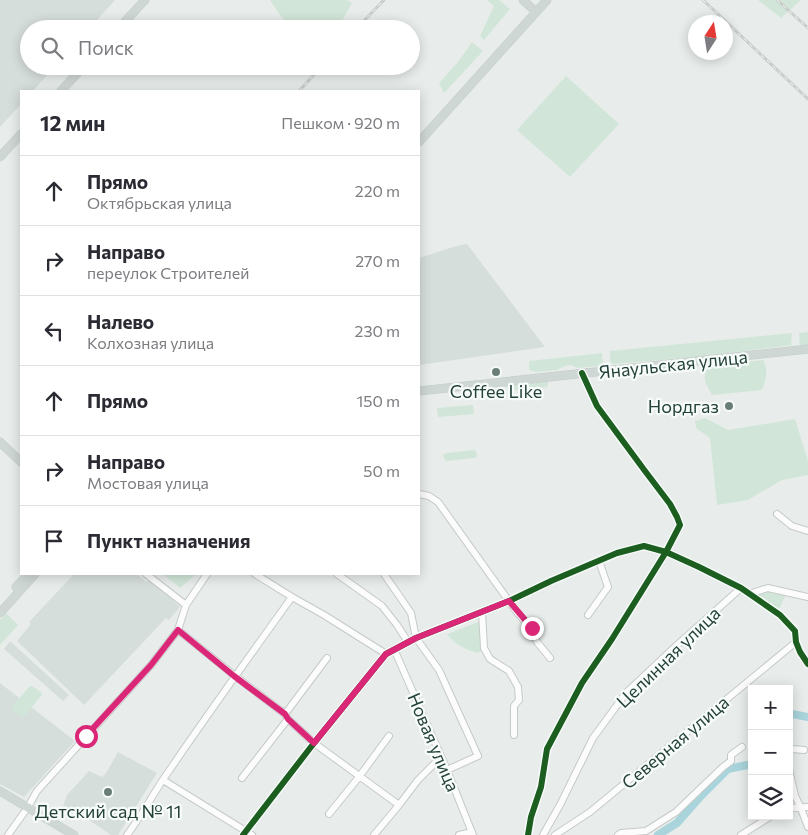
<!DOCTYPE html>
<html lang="ru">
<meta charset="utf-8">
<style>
body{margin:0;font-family:Commissioner,sans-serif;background:#f2f2f3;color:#2b2b33}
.controls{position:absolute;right:15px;bottom:15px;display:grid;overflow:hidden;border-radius:0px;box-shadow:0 2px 12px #0003}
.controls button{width:45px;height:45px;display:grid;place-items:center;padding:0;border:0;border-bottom:1px solid #e1e1e2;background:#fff;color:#2b2b33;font:25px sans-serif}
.compass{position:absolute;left:688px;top:15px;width:45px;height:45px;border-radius:50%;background:#fff;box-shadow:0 2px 12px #0003;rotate:12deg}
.stop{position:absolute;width:15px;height:15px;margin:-11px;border:4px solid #db2777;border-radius:50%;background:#fff}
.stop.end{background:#db2777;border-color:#fff;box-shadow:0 1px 5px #0008}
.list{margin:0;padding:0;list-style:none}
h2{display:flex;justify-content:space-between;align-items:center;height:65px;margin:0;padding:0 20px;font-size:21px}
h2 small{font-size:16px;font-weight:400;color:#7c7c81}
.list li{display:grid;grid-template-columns:32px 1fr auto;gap:15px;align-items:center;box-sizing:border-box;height:70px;padding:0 20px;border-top:1px solid #e1e1e2}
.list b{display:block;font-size:19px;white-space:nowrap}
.list p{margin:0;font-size:16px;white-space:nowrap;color:#7c7c81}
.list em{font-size:16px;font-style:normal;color:#7c7c81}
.icon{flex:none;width:28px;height:28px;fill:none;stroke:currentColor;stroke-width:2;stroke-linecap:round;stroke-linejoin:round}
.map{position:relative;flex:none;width:808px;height:835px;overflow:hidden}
.search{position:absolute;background:#fff;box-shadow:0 2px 12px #0003;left:20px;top:20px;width:400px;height:55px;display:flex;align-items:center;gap:12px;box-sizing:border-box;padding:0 18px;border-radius:28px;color:#7c7c81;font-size:19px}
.panel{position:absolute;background:#fff;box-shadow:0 2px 12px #0003;left:20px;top:90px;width:400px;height:485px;border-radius:0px}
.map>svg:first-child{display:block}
.built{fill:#d6dedb}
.green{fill:#d1e6d8}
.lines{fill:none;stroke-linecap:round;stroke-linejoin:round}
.river{stroke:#a9d4db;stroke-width:8}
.minor-casing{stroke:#c5cac8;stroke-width:8}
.major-casing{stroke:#c3ccc9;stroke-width:9}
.minor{stroke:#fcfcfc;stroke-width:6}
.major{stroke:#cfd7d5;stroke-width:8}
.rail-casing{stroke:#c9cdcc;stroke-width:3}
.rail{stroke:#f7fbf9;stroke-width:1;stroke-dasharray:4;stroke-linecap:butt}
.cycleway-casing{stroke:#f7fbf9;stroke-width:9}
.cycleway{stroke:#1b5e20;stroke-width:6}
.route{stroke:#db2777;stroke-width:6}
.poi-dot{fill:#697e78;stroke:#f7fbf9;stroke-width:2}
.labels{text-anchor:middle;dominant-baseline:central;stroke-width:4.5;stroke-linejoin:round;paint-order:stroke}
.street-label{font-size:18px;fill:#24423a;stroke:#f7fbf9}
.poi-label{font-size:18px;fill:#24423a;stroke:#f7fbf9}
</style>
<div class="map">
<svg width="808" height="835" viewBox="0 0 808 835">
<rect width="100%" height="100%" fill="#e8edeb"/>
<path class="built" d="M0,0H115L89,29H29V66H55L33,91H21V104L0,127Z
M467,244L545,347L419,365V258L453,247Z
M74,574H137L146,582L149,579L180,607L169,620L166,618L84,705L17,641L31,624L29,622Z
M10,641L69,695L63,701L4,649Z
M0,683L75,741L24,797L0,784Z
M118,752L157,773L118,835H111L74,810L63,806L67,795L89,771L102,777L106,773Z"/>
<path class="green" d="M270,0H347L352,3L339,26L336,29H293L280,15Z
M487,0H499L510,9L484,40L480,36L494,6Z
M758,0H801L781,18Z
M472,42L483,51L444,93L439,83L458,62Z
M566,76L619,124L570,177L517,130Z
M808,332V348L800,349L799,333Z
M792,333L791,345L697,357L613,364L610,361V351Z
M602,353L603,362L600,366L577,368L571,365L565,366L557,370L536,372L529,370V361Z
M763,360C769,369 766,380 762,390L712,395C706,384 700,375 710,366Z
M548,381V385L547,387L516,390L505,387L504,386Z
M473,405L474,414L438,417L437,408Z
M705,418L728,430L795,419L808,461V475L782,480L748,500L717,505L710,438L696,428L695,421Z
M474,450L476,451L477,455L475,458L446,461L444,458L443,455L446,453Z
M163,574H196L180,588Z
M770,591L786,595L778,611L754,595Z
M6,613L18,625L0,645V620Z
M481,621L482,651L477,653C466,649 454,645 447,634Z
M32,686L41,692L42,695L27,713L22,717L12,709V707L29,687Z"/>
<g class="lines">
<path class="river" d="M789,715L792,714L808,717
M658,835L677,823L700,797L728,769L747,765L752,767"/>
<defs>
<path id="minor" d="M419,494L429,496L438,502L516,611L531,628L537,642L550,658
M777,514L792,526L808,531
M146,574L186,605
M255,574L292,597L324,615L386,654
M337,574L382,606L397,625L408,642
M384,574L411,613L416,638L439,670L478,756L447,770
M749,594L768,588L808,597
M482,612L484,648L490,659L509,671L518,687L519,700L514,706V735
M588,615L608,587L599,561
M178,630L235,676L285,714L288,719L314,743L399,805
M394,649L447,770L473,835
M285,714L327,658
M789,751L792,749L804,750
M789,769L795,796L800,806L808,827
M242,778L288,719
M163,780L252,835
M789,808L808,807
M329,814L359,777L389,736
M8,835L28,807L37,791L151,665L178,630L186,605L207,574
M127,835C143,814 155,790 171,768C210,711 251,654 292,597
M243,835L314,743L386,654L416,638L509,601L551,581L617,553L644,546L666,552L699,567L741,588L780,615L795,631L796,642L800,652L808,664
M374,835L399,805L418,780L441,757
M459,835L472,832
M528,835L531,817L541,787L547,749L582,683L612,639L666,552L680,525L677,517L670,504L645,471L597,406L582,373
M543,835L560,805L593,738L626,693L676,646L741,588
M555,835L590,812L796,642
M618,835L621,833L646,831L676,812L723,767L731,761V755L742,747
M741,835L771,816"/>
<path id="major" d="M523,0L536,12
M118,29L145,0
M61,91L84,66
M419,142L547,0
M0,157L21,134
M419,391L808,349
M0,442L21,462
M16,587L28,574
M0,613L35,574
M0,791L74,835"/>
</defs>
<use href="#minor" class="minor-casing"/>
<use href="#major" class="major-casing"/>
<use href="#minor" class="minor"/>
<use href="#major" class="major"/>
<defs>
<path id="rail" d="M703,0L808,99
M777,0L808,28
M356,29L384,0
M299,91L322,66"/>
</defs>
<use href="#rail" class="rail-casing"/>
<use href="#rail" class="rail"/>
<defs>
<path id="cycleway" d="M243,835L314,743L386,654L416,638L509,601L551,581L617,553L644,546L666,552L699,567L741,588L780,615L795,631L796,642L800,652L808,664
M528,835L531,817L541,787L547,749L582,683L612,639L666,552L680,525L677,517L670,504L645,471L597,406L582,373"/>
</defs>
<use href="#cycleway" class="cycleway-casing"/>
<use href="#cycleway" class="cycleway"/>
</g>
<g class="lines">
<path class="route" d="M86,736L151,665L178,630L234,676L285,714L288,719L314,743L386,654L416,638L509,601L532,628"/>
</g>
<g class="poi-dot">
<circle cx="496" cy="372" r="5"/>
<circle cx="729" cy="406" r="5"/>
<circle cx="108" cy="792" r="5"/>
</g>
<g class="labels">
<g class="street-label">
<text transform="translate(673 364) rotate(-6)">Янаульская улица</text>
<text transform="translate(668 657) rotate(-44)">Целинная улица</text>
<text transform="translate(434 742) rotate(67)">Новая улица</text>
<text transform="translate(675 742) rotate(-40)">Северная улица</text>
</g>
<g class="poi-label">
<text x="496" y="391">Coffee Like</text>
<text x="719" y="406" text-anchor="end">Нордгаз</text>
<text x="108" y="811">Детский сад № 11</text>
</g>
</g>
</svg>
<div class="controls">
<button>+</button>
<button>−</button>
<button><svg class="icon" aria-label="layers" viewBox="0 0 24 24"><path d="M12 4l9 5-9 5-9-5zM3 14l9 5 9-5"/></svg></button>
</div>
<svg class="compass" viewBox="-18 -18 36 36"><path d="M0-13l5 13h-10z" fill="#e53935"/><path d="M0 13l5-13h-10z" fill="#7c7c81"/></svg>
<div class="stop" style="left:86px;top:736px"></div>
<div class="stop end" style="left:532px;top:628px"></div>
<div class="search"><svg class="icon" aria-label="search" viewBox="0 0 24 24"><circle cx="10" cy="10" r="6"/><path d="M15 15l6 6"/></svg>Поиск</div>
<section class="panel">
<h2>12 мин<small>Пешком · 920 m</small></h2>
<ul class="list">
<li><svg class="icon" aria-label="ahead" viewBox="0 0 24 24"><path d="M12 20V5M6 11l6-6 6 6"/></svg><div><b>Прямо</b><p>Октябрьская улица</p></div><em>220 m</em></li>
<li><svg class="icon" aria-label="right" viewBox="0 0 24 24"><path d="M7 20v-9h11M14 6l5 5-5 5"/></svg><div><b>Направо</b><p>переулок Строителей</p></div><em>270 m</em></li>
<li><svg class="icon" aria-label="left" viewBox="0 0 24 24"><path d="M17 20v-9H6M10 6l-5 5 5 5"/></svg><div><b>Налево</b><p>Колхозная улица</p></div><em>230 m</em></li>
<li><svg class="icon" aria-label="ahead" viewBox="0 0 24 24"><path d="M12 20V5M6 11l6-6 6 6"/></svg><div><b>Прямо</b></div><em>150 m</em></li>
<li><svg class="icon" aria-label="right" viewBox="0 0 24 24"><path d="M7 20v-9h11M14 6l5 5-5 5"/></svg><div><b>Направо</b><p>Мостовая улица</p></div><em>50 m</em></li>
<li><svg class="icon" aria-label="arrive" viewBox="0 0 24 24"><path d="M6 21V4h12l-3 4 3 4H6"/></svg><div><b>Пункт назначения</b></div></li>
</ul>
</section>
</div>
